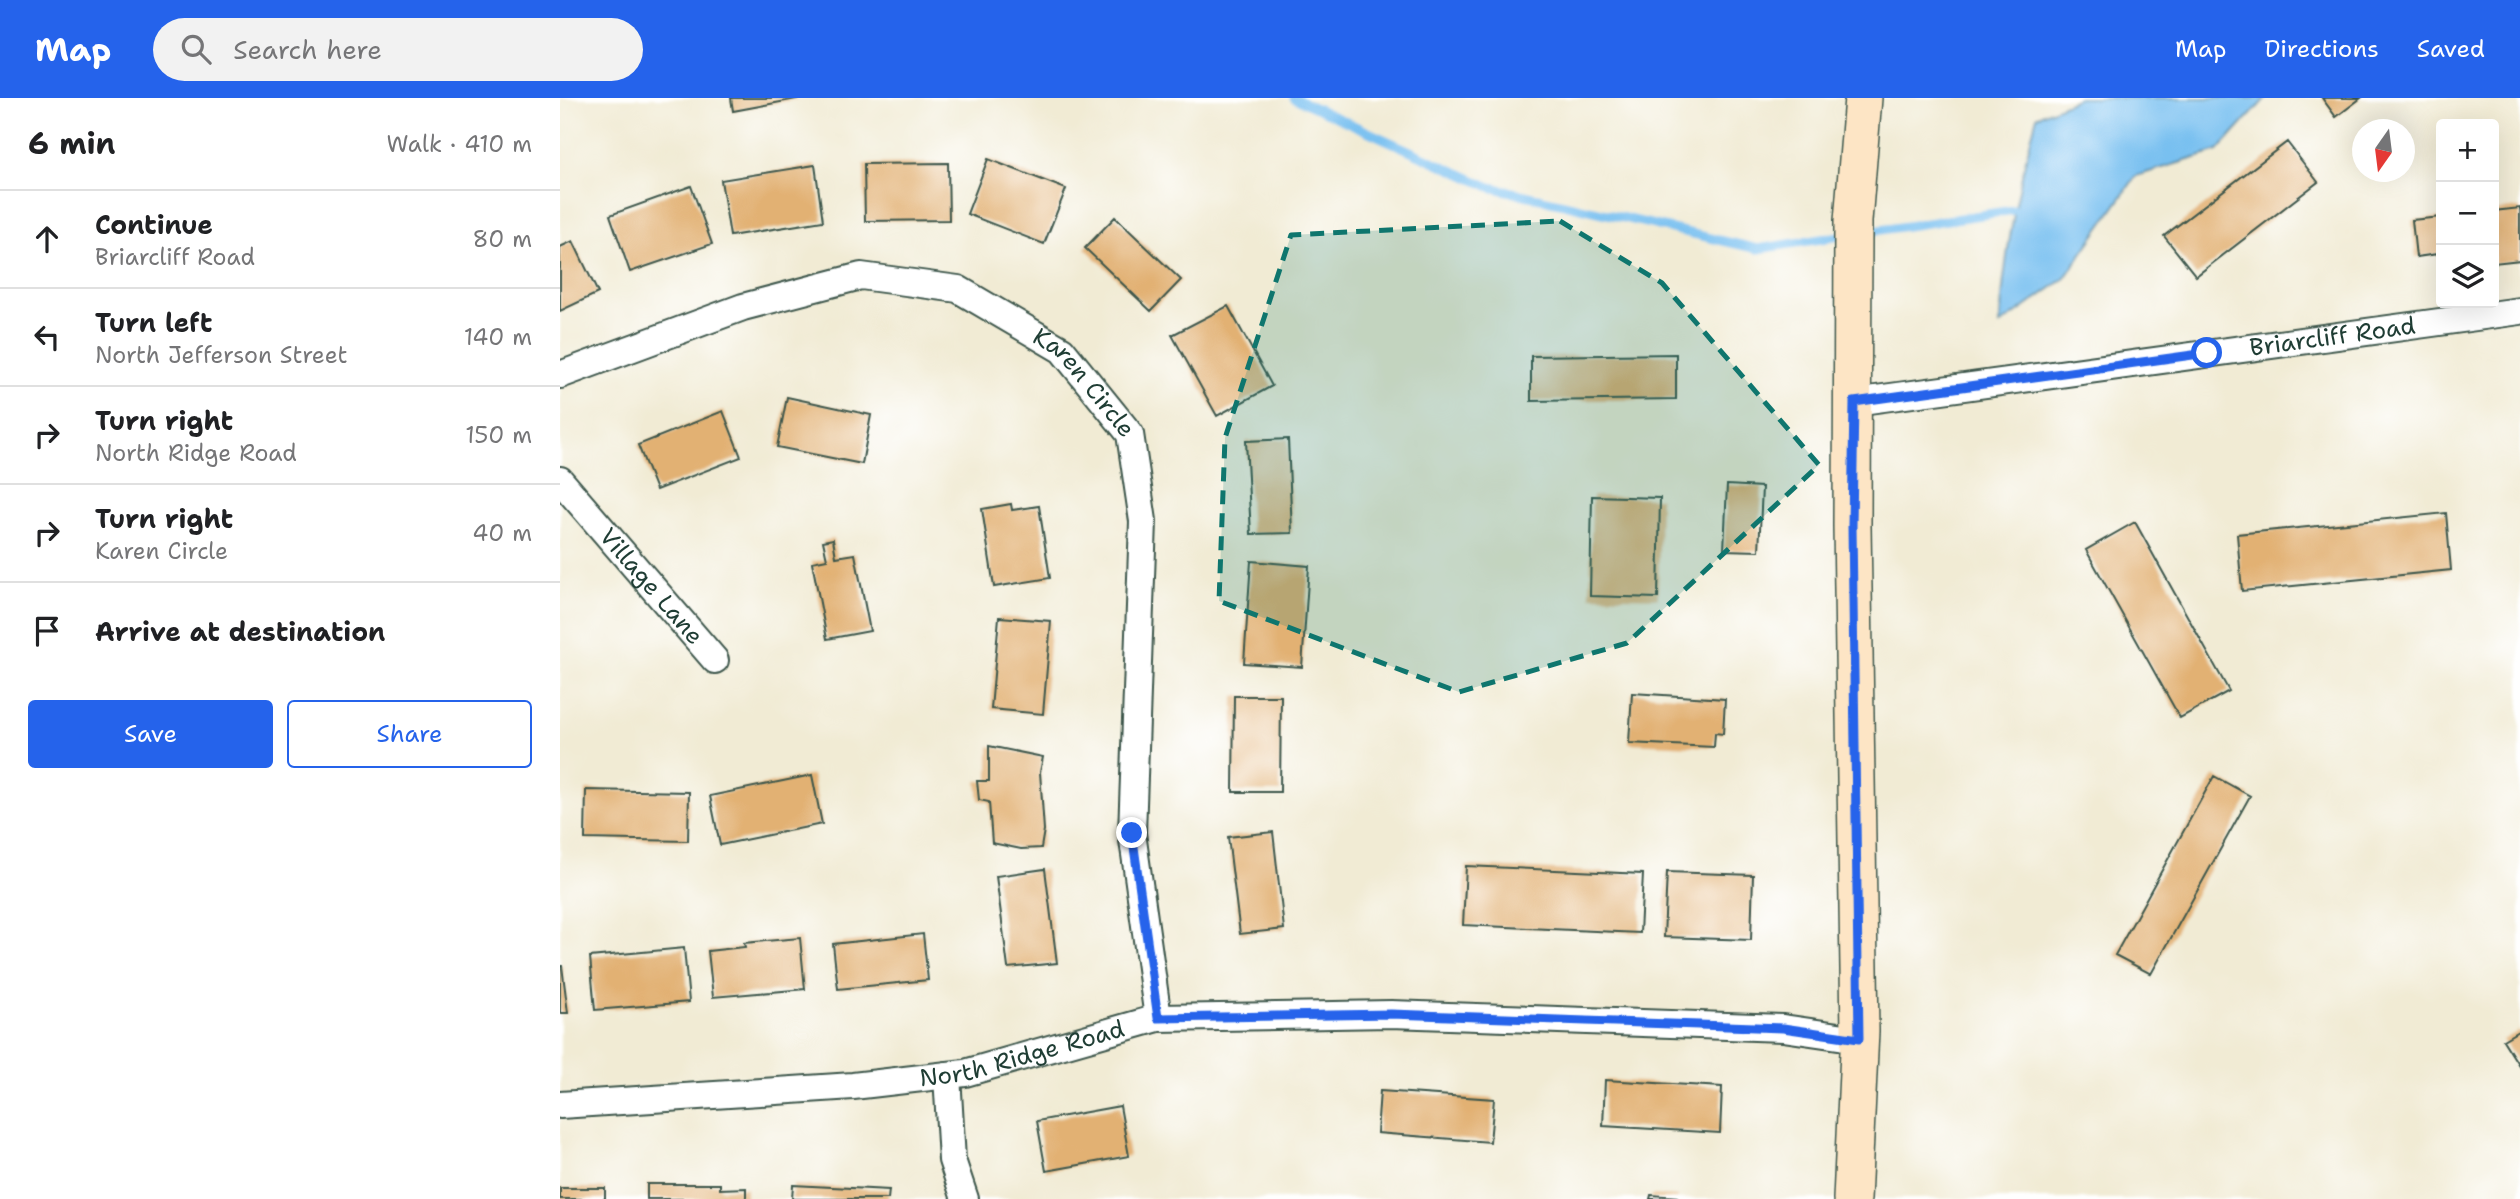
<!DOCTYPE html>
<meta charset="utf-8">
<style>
body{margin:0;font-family:"Shantell Sans",sans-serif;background:#f2f2f2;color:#202124}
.controls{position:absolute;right:21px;top:21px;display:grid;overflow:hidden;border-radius:7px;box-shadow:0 7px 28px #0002}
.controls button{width:63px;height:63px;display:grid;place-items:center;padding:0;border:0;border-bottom:2px solid #e0e0e0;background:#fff;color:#202124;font:35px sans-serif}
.compass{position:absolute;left:1792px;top:21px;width:63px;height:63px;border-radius:50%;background:#fff;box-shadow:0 7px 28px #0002;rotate:194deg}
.stop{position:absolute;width:21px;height:21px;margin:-16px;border:5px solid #2563eb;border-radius:50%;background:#fff}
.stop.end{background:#2563eb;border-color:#fff;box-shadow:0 2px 7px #0008}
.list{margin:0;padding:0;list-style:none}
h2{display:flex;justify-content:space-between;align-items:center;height:91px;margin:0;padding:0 28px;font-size:30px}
h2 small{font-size:23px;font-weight:400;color:#757577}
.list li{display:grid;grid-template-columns:46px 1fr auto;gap:21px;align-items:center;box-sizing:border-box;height:98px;padding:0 28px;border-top:2px solid #e0e0e0}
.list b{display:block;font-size:26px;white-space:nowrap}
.list p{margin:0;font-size:23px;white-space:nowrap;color:#757577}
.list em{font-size:23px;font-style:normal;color:#757577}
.actions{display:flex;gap:14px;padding:21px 28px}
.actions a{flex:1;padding:16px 0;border:2px solid #2563eb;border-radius:7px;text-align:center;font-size:24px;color:#2563eb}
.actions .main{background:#2563eb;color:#fff}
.icon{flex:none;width:38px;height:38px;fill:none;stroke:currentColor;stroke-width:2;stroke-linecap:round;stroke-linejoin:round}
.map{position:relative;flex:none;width:1960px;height:1101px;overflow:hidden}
header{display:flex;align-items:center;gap:42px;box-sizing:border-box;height:98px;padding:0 35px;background:#2563eb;color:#fff}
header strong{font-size:33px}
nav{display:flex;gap:38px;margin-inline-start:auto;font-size:24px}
.search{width:490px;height:63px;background:#f2f2f2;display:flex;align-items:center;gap:18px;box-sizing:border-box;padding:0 24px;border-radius:38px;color:#757577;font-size:26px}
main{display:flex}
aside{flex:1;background:#fff}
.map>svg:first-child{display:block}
.water{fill:#78c0f0;stroke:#4c7e92;stroke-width:2}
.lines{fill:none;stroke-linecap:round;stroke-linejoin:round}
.stream{stroke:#78c0f0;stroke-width:9}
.building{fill:#e2b173}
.minor-casing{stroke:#3e574c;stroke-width:30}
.secondary-casing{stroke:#3e574c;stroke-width:40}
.minor{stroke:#fff;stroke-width:26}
.secondary{stroke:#fde5c5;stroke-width:37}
.route{stroke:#2563eb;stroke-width:9}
.marked{fill:#0f766e;fill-opacity:0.2;stroke:#0f766e;stroke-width:5;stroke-dasharray:14 9;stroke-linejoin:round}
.labels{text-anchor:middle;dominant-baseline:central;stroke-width:7;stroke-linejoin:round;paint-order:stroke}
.street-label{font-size:24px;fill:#1f3d34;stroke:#fff}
</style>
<header>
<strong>Map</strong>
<div class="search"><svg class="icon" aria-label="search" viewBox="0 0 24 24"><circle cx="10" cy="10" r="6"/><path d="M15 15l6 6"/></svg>Search here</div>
<nav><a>Map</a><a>Directions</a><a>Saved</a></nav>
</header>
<main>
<aside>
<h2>6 min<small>Walk · 410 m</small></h2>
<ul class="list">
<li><svg class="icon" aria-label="ahead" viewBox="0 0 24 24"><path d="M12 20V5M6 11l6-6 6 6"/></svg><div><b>Continue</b><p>Briarcliff Road</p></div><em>80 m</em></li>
<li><svg class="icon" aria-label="left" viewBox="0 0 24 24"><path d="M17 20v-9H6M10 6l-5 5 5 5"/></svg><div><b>Turn left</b><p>North Jefferson Street</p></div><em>140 m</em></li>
<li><svg class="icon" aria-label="right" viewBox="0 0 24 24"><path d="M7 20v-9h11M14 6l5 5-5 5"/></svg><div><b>Turn right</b><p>North Ridge Road</p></div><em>150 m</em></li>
<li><svg class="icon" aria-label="right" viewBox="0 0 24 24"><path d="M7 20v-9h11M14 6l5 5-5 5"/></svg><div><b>Turn right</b><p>Karen Circle</p></div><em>40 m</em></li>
<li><svg class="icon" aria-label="arrive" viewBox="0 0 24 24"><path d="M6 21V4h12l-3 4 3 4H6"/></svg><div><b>Arrive at destination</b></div></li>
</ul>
<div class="actions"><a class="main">Save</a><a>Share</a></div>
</aside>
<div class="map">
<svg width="1960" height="1101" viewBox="0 0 1960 1101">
<rect width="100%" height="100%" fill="#fff"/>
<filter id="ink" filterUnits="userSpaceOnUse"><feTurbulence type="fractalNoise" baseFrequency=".0143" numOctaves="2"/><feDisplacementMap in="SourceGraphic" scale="14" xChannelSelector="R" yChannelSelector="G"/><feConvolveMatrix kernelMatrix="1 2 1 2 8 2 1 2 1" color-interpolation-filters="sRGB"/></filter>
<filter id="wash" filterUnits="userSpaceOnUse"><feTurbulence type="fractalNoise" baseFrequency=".00686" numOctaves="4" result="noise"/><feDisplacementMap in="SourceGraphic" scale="28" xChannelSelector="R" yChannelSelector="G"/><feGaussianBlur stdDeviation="1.57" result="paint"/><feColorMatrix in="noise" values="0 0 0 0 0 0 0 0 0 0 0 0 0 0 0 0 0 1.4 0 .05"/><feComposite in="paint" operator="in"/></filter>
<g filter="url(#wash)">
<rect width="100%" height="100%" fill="#f1ebd4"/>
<path class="water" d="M1519,0H1706L1658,53L1576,78L1504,181L1440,227C1444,155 1458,87 1477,18Z"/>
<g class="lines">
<path class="stream" d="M734,0L930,89L1198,151L1286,137
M1300,135L1454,112"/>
</g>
<g id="blocks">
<path class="building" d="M171,0H237V1L173,13Z
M1762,0H1801L1776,19Z
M1727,44L1758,84L1636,178L1604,138Z
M428,61L506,91L484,146L407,116Z
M388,65L389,122L305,123L304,66Z
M255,67L263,123L170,138L161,82Z
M131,88L152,146L70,174L50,117Z
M1960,110V162L1934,165V113Z
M555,119L621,182L591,213L525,150Z
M1881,119V168H1879L1878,156L1856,159L1852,122Z
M13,143L38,195L0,213V149Z
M668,208L712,288L657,318L612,237Z
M1116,256V301L971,303V258Z
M227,299L311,317L302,366L217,349Z
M163,313L181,359L96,392L78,347Z
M728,341L732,435L691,436L686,343Z
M1167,387L1202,389L1199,453L1164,452Z
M1032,398L1100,400L1098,500L1030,498Z
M451,406L452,412L479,408L490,480L434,489L422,411Z
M1886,415L1891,472L1682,493L1677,436Z
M1575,424L1669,593L1620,620L1526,452Z
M273,441L276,459L295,456L310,533L267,541L252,464L267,461L263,443Z
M691,463L749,468L742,569L684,565Z
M439,519L491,523L483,616L431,611Z
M1072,595L1165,601L1163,636L1155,635L1154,649L1069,645Z
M674,598H721L720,694H673Z
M429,648L483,659L480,674L484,732L481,750L461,751L432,745L429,704L419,702L417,683H429Z
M252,677L262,726L160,747L150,698Z
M1654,678L1690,698L1591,876L1555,857Z
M26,692L129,694L128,743L25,741Z
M713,734L724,831L680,836L668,739Z
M906,768L1083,776L1080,835L903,827Z
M485,771L497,865L448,870L436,778Z
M1107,774L1193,777L1191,842L1104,839Z
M363,836L368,882L278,891L273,846Z
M240,840L245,891L153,899L148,853L185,849L184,845Z
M124,850L129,904L35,912L30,859Z
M0,868H2L8,915H0Z
M1960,932V969L1943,942Z
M1045,982L1162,989L1160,1035L1043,1028Z
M820,993L934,1001L930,1044L817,1035Z
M560,1008L569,1058L486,1073L477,1023Z
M87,1086H160V1091L186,1090V1101H87Z
M233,1087L329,1092L328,1101H232Z
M0,1090H45V1101H0Z
M1091,1097L1117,1099V1101H1090Z"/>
</g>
</g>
<g filter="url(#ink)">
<use href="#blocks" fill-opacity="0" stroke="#3e574c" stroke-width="2"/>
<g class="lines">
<defs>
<g id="minor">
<path id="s1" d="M0,277L183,209L301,178L398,191L502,252L570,336L583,423L572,735L598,920"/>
<path id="s2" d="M1294,304L1960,213"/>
<path id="s3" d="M0,382L155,562"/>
<path d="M387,977L392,1062L405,1101"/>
<path id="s4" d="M0,1007L293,988L405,975L598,920L831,916L1223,930L1299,941"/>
</g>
<path id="secondary" d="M1292,1101L1300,933L1292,428L1293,123L1303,0"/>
</defs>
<use href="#minor" class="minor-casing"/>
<use href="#secondary" class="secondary-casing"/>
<use href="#minor" class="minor"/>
<use href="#secondary" class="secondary"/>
</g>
</g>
<g class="lines" filter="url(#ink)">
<path class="route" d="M572,735L598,920L831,916L1223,930L1299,941L1292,428L1294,304L1647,255"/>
</g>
<path class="marked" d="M1000,123L1102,185L1259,367L1067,545L899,594L659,503L665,340L731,137Z"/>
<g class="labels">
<g class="street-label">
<text stroke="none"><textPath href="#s2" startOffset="483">Briarcliff Road</textPath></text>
<text stroke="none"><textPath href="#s1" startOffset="574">Karen Circle</textPath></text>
<text stroke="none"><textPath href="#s3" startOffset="140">Village Lane</textPath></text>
<text stroke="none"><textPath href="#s4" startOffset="466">North Ridge Road</textPath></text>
</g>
</g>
</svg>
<div class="controls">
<button>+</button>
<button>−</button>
<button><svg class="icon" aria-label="layers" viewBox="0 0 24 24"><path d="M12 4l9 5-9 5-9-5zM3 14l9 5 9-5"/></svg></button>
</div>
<svg class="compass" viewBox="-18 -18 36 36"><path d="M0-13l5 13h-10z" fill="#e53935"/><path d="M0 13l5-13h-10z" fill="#757577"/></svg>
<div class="stop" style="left:1647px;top:255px"></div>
<div class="stop end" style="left:572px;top:735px"></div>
</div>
</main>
